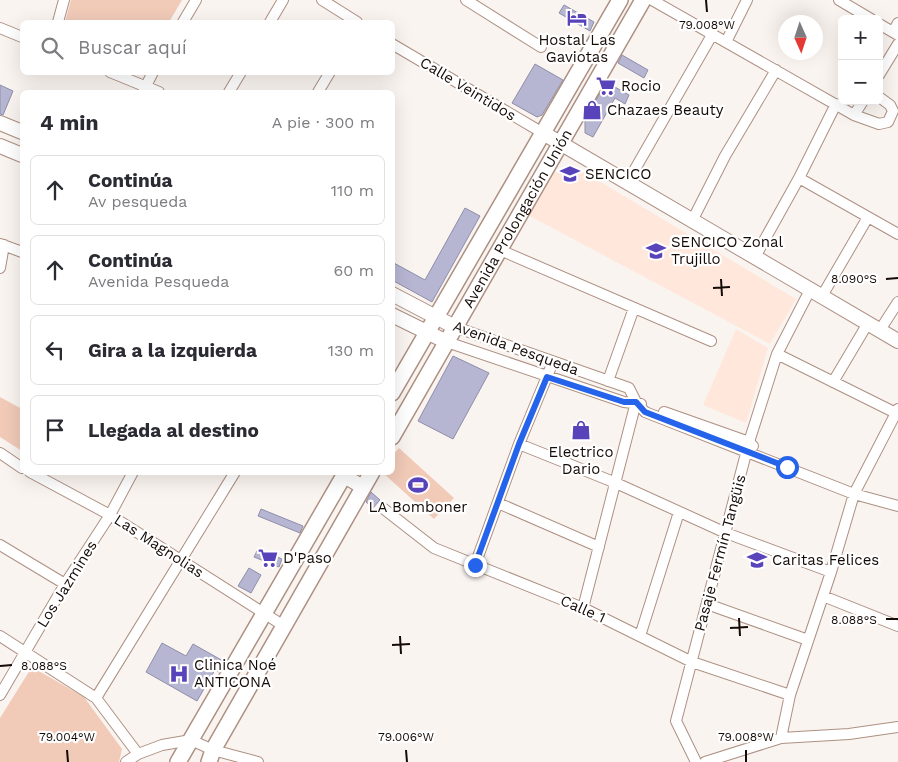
<!DOCTYPE html>
<html lang="es">
<meta charset="utf-8">
<style>
body{margin:0;font-family:"Work Sans",sans-serif;background:#f2f2f3;color:#2b2b33}
.controls{position:absolute;right:15px;top:15px;display:grid;overflow:hidden;border-radius:8px;box-shadow:0 5px 20px #0002}
.controls button{width:45px;height:45px;display:grid;place-items:center;padding:0;border:0;border-bottom:1px solid #e1e1e2;background:#fff;color:#2b2b33;font:25px sans-serif}
.compass{position:absolute;left:778px;top:15px;width:45px;height:45px;border-radius:50%;background:#fff;box-shadow:0 5px 20px #0002;rotate:177deg}
.stop{position:absolute;width:15px;height:15px;margin:-11px;border:4px solid #2563eb;border-radius:50%;background:#fff}
.stop.end{background:#2563eb;border-color:#fff;box-shadow:0 1px 5px #0008}
.list{margin:0;padding:0;list-style:none}
h2{display:flex;justify-content:space-between;align-items:center;height:65px;margin:0;padding:0 20px;font-size:21px}
h2 small{font-size:16px;font-weight:400;color:#7c7c81}
.list li{display:grid;grid-template-columns:32px 1fr auto;gap:15px;align-items:center;box-sizing:border-box;height:70px;margin:0 10px 10px;padding:0 10px;border:1px solid #e1e1e2;border-radius:8px}
.list b{display:block;font-size:19px;white-space:nowrap}
.list p{margin:0;font-size:16px;white-space:nowrap;color:#7c7c81}
.list em{font-size:16px;font-style:normal;color:#7c7c81}
.icon{flex:none;width:28px;height:28px;fill:none;stroke:currentColor;stroke-width:2;stroke-linecap:round;stroke-linejoin:round}
.map{position:relative;flex:none;width:898px;height:762px;overflow:hidden}
.search{position:absolute;background:#fff;box-shadow:0 5px 20px #0002;left:20px;top:20px;width:375px;height:55px;display:flex;align-items:center;gap:12px;box-sizing:border-box;padding:0 18px;border-radius:8px;color:#7c7c81;font-size:19px}
.panel{position:absolute;background:#fff;box-shadow:0 5px 20px #0002;left:20px;top:90px;width:375px;height:385px;border-radius:8px}
.map>svg:first-child{display:block}
.built{fill:#ffe7db}
.green{fill:#f1cab8}
.building{fill:#b6b6d3;stroke:#8e8eaa}
.lines{fill:none;stroke-linecap:round;stroke-linejoin:round}
.street-casing{stroke:#ad9082;stroke-width:12}
.secondary-casing{stroke:#ad9082;stroke-width:16}
.primary-casing{stroke:#ad9082;stroke-width:18}
.street{stroke:#fff;stroke-width:10}
.secondary{stroke:#fff;stroke-width:14}
.primary{stroke:#fff;stroke-width:15}
.route{stroke:#2563eb;stroke-width:6}
.ticks{fill:none;stroke:#140a06;stroke-width:2}
.labels{text-anchor:middle;dominant-baseline:central;stroke-width:4.5;stroke-linejoin:round;paint-order:stroke}
.poi-label{font-size:15px;fill:#140a06;stroke:#fff;text-anchor:start}
.street-label{font-size:15px;fill:#140a06;stroke:#fff}
.ticks-label{font-size:12px;text-anchor:middle;fill:#140a06;stroke:#fff;stroke-width:4.5;stroke-linejoin:round;paint-order:stroke}
</style>
<div class="map">
<svg width="898" height="762" viewBox="0 0 898 762">
<rect width="100%" height="100%" fill="#faf4f0"/>
<path class="built" d="M574,166L796,299L770,344L528,215L550,173Z
M736,329L768,348L746,423L703,405Z"/>
<path class="green" d="M71,0H182L169,22H65Z
M0,397L22,409V451L0,437Z
M399,448L454,498L434,519L383,473L392,472L393,455Z
M32,667L84,697L122,749L119,762H0V718Z"/>
<path class="building" d="M564,5L594,22L590,31L559,13Z
M622,55L648,70L644,78L618,63Z
M535,64L563,80L542,115L537,117L512,103Z
M606,82L629,95L625,104L615,98L593,137L585,133V120Z
M0,85L13,91L3,115L0,114Z
M465,208L480,216L432,302L392,280V262L425,280Z
M453,356L489,373L453,439L418,421Z
M371,492L380,500L373,508L366,502Z
M261,509L303,526L300,533L258,516Z
M258,549L282,559L279,567L254,557Z
M249,568L261,575L251,593L238,586Z
M162,643L186,656L193,644L225,662L219,672L215,670L197,701L146,672Z"/>
<g class="lines">
<defs>
<path id="street" d="M322,0L357,22
M466,0L541,47
M652,0L854,115L879,124L888,122L893,111L890,105L879,97
M839,0L871,19
M58,22L64,0
M183,22L196,0
M270,22L283,0
M879,24L898,35
M0,28L22,37
M893,32L898,23
M726,42L747,0
M392,44L543,133
M110,72L159,92
M879,75L898,44
M143,92L153,72
M229,92L241,72
M318,92L330,72
M854,115L863,101
M799,178L898,234
M627,183L712,35
M692,221L725,156L776,70
M0,244L22,252
M500,250L711,341
M755,257L799,178L836,104
M0,268L4,245
M822,296L868,217
M455,327L629,388L636,402L645,412L854,494L898,506
M880,330L898,302
M447,342L624,402L641,404
M777,354L896,413
M608,381L634,308
M833,382L868,323
M664,412L749,442L753,446
M519,444L616,483L726,533L831,572
M0,453L22,468
M30,472L110,515L284,626
M498,503L599,547
M384,509L434,548L583,608L692,662L790,695
M0,545L65,584
M475,565L519,444L553,362
M823,596L898,626
M707,604L808,640
M583,608L636,402
M0,636L96,698L138,754
M640,636L679,512
M0,695L65,584L110,515L133,472
M96,698L235,472
M781,738L790,695L831,572L854,494L898,409
M126,762L138,754L162,745L191,740L213,750L258,762
M696,762L676,721L749,442L777,354L810,290
M705,762L781,738L849,734L898,727"/>
<path id="secondary" d="M0,123L22,132
M543,133L898,341
M0,146L22,155
M392,294L455,327
M392,315L447,342
M344,476L363,487"/>
<g id="primary">
<path d="M392,393L620,0"/>
<path id="s1" d="M392,437L643,0"/>
<path d="M178,762L346,472"/>
<path d="M209,762L213,750L372,472"/>
</g>
</defs>
<use href="#street" class="street-casing"/>
<use href="#secondary" class="secondary-casing"/>
<use href="#primary" class="primary-casing"/>
<use href="#street" class="street"/>
<use href="#secondary" class="secondary"/>
<use href="#primary" class="primary"/>
</g>
<g class="lines">
<path class="route" d="M475,565L519,444L547,377L624,402H636L645,412L787,467"/>
</g>
<path class="ticks" d="M706,0L707,12M721,279L722,296M886,279L898,278M713,288L730,287M739,618L740,636M886,619H898M730,628L748,627M400,636L401,654M392,645L410,644M0,666L12,665M67,750L68,762M406,750L407,762M746,750V762"/>
<defs>
<symbol id="hotel-bare" viewBox="-9 -9 18 18"><path d="M-6-4.5h1.5V1H6V5H4.5V3h-9V5H-6ZM-4 0a1.8 1.8 0 1 1 3.6 0ZM.5 0V-2.5h3Q6-2.5 6 0Z" fill="#5943bb" stroke="#fff" stroke-width="2.5" paint-order="stroke"/></symbol>
<symbol id="supermarket-bare" viewBox="-9 -9 18 18"><path d="M-6-5.5h2.5l.6 2H6L4.5 2H-2.5L-4.4-4H-6ZM-1.5 3.2a1.3 1.3 0 1 0 .1 0ZM3 3.2a1.3 1.3 0 1 0 .1 0Z" fill="#5943bb" stroke="#fff" stroke-width="2.5" paint-order="stroke"/></symbol>
<symbol id="shop-bare" viewBox="-9 -9 18 18"><path d="M-5-2.5h2.3a2.7 3.5 0 0 1 5.4 0H5L5.5 6h-11ZM-1.5-2.5h3a1.5 2.3 0 0 0-3 0Z" fill="#5943bb" stroke="#fff" stroke-width="2.5" paint-order="stroke"/></symbol>
<symbol id="school-bare" viewBox="-9 -9 18 18"><path d="M0-5L7-2L0 1L-7-2ZM-4 1L0 2.5L4 1V4Q0 6-4 4Z" fill="#5943bb" stroke="#fff" stroke-width="2.5" paint-order="stroke"/></symbol>
<symbol id="university-bare" viewBox="-9 -9 18 18"><path d="M0-5L7-2L0 1L-7-2ZM-4 1L0 2.5L4 1V4Q0 6-4 4Z" fill="#5943bb" stroke="#fff" stroke-width="2.5" paint-order="stroke"/></symbol>
<symbol id="stadium-bare" viewBox="-9 -9 18 18"><path d="M0-5a6.5 5 0 1 0 0 10a6.5 5 0 1 0 0-10ZM-3.5-1.8h7v3.6h-7Z" fill="#5943bb" stroke="#fff" stroke-width="2.5" paint-order="stroke"/></symbol>
<symbol id="hospital-bare" viewBox="-9 -9 18 18"><path d="M-5-5h3v3.5h4V-5h3V5h-3V1.5h-4V5h-3Z" fill="#5943bb" stroke="#fff" stroke-width="2.5" paint-order="stroke"/></symbol>
</defs>
<g fill-rule="evenodd">
<use href="#hotel-bare" x="563" y="4" width="28" height="28"/>
<use href="#supermarket-bare" x="592" y="72" width="28" height="28"/>
<use href="#shop-bare" x="578" y="96" width="28" height="28"/>
<use href="#school-bare" x="556" y="160" width="28" height="28"/>
<use href="#university-bare" x="642" y="237" width="28" height="28"/>
<use href="#shop-bare" x="567" y="416" width="28" height="28"/>
<use href="#stadium-bare" x="404" y="471" width="28" height="28"/>
<use href="#supermarket-bare" x="254" y="544" width="28" height="28"/>
<use href="#school-bare" x="743" y="546" width="28" height="28"/>
<use href="#hospital-bare" x="165" y="660" width="28" height="28"/>
</g>
<g class="labels">
<g class="poi-label">
<text x="577" y="40" text-anchor="middle">Hostal Las<tspan x="577" dy="17">Gaviotas</tspan></text>
<text x="621" y="86">Rocio</text>
<text x="607" y="110">Chazaes Beauty</text>
<text x="585" y="174">SENCICO</text>
<text x="671" y="242">SENCICO Zonal<tspan x="671" dy="17">Trujillo</tspan></text>
<text x="581" y="452" text-anchor="middle">Electrico<tspan x="581" dy="17">Dario</tspan></text>
<text x="418" y="507" text-anchor="middle">LA Bomboner</text>
<text x="283" y="558">D'Paso</text>
<text x="772" y="560">Caritas Felices</text>
<text x="194" y="665">Clinica Noé<tspan x="194" dy="17">ANTICONA</tspan></text>
</g>
<g class="street-label">
<text transform="translate(468 89) rotate(31)">Calle Veintidos</text>
<text stroke="none"><textPath href="#s1" startOffset="252">Avenida Prolongación Unión</textPath></text>
<text transform="translate(516 348) rotate(20)">Avenida Pesqueda</text>
<text transform="translate(159 546) rotate(33)">Las Magnolias</text>
<text transform="translate(720 553) rotate(-75)">Pasaje Fermín Tangüis</text>
<text transform="translate(67 584) rotate(-58)">Los Jazmines</text>
<text transform="translate(583 609) rotate(24)">Calle 1</text>
</g>
</g>
<g class="ticks-label">
<text x="707" y="29">79.008°W</text>
<text x="854" y="283">8.090°S</text>
<text x="854" y="624">8.088°S</text>
<text x="44" y="670">8.088°S</text>
<text x="67" y="741">79.004°W</text>
<text x="406" y="741">79.006°W</text>
<text x="746" y="741">79.008°W</text>
</g>
</svg>
<div class="controls">
<button>+</button>
<button>−</button>
</div>
<svg class="compass" viewBox="-18 -18 36 36"><path d="M0-13l5 13h-10z" fill="#e53935"/><path d="M0 13l5-13h-10z" fill="#7c7c81"/></svg>
<div class="stop" style="left:787px;top:467px"></div>
<div class="stop end" style="left:475px;top:565px"></div>
<div class="search"><svg class="icon" aria-label="search" viewBox="0 0 24 24"><circle cx="10" cy="10" r="6"/><path d="M15 15l6 6"/></svg>Buscar aquí</div>
<section class="panel">
<h2>4 min<small>A pie · 300 m</small></h2>
<ul class="list">
<li><svg class="icon" aria-label="ahead" viewBox="0 0 24 24"><path d="M12 20V5M6 11l6-6 6 6"/></svg><div><b>Continúa</b><p>Av pesqueda</p></div><em>110 m</em></li>
<li><svg class="icon" aria-label="ahead" viewBox="0 0 24 24"><path d="M12 20V5M6 11l6-6 6 6"/></svg><div><b>Continúa</b><p>Avenida Pesqueda</p></div><em>60 m</em></li>
<li><svg class="icon" aria-label="left" viewBox="0 0 24 24"><path d="M17 20v-9H6M10 6l-5 5 5 5"/></svg><div><b>Gira a la izquierda</b></div><em>130 m</em></li>
<li><svg class="icon" aria-label="arrive" viewBox="0 0 24 24"><path d="M6 21V4h12l-3 4 3 4H6"/></svg><div><b>Llegada al destino</b></div></li>
</ul>
</section>
</div>
